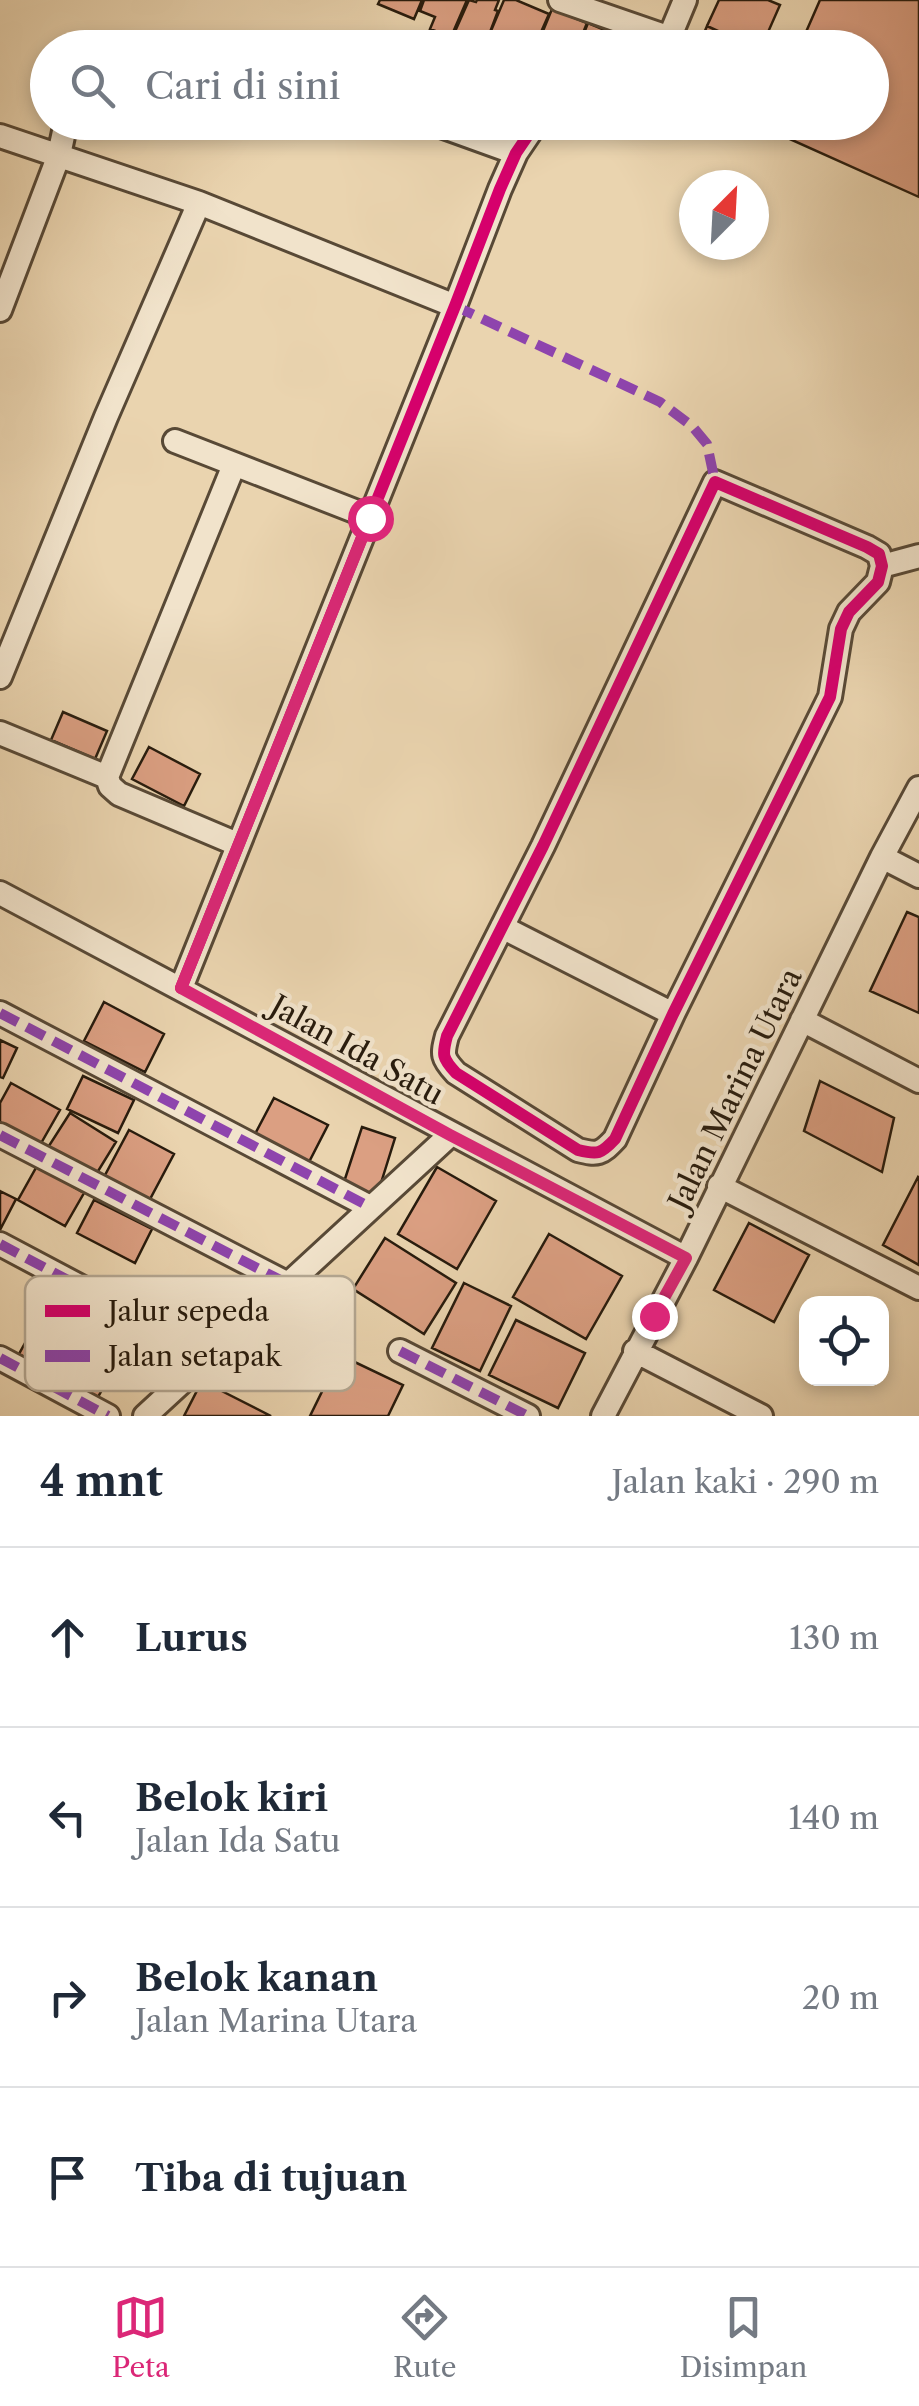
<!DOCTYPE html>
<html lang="id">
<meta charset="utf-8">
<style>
body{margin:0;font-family:"Libre Caslon Text",serif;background:#f6f6f7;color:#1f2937}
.controls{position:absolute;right:30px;bottom:30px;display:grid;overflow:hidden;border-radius:20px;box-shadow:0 5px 15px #0003}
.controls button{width:90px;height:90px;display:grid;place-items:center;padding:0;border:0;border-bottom:2px solid #e0e1e3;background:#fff;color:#1f2937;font:50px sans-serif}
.compass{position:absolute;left:679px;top:170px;width:90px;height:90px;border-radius:50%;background:#fff;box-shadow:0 5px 15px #0003;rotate:24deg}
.stop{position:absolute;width:30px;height:30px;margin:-22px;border:8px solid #db2777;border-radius:50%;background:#fff}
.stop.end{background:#db2777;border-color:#fff;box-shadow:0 2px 10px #0008}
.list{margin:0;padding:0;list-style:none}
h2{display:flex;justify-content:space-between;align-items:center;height:130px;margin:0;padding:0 40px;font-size:42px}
h2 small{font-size:32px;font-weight:400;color:#747a83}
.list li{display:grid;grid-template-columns:65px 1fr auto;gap:30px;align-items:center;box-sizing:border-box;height:180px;padding:0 40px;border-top:2px solid #e0e1e3}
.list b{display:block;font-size:38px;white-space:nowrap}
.list p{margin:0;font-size:32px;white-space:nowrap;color:#747a83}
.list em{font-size:32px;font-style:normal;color:#747a83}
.icon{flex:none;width:55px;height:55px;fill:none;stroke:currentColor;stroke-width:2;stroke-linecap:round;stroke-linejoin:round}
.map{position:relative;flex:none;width:919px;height:1416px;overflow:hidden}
.search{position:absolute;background:#fff;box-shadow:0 5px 15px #0003;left:30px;right:30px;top:30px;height:110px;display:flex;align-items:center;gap:25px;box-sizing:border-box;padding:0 35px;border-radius:55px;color:#747a83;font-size:38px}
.sheet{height:850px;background:#fff}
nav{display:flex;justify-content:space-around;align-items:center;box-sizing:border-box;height:140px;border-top:2px solid #e0e1e3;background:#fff;font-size:28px;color:#747a83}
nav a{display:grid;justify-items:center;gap:5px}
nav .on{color:#db2777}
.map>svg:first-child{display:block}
.building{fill:#db9f82;stroke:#271b0d;stroke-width:2.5}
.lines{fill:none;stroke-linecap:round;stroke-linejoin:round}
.minor-casing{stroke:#584936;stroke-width:28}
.minor{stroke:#f1e3cb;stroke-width:22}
.quiet{stroke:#8e44ad;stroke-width:10;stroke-dasharray:20 10;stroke-linecap:butt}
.cycleway-casing{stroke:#f1e3cb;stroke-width:19}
.cycleway{stroke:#d6006c;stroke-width:12}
.route{stroke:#db2777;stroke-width:12}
.labels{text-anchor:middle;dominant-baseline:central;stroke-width:9;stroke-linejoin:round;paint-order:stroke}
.street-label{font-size:30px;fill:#271b0d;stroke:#f1e3cb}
.key{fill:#f1e3cb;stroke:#b4a792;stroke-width:2.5}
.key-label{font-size:28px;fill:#271b0d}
</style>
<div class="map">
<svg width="919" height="1416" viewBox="0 0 919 1416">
<rect width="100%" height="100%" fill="#ead4af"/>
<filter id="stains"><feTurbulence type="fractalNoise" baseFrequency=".002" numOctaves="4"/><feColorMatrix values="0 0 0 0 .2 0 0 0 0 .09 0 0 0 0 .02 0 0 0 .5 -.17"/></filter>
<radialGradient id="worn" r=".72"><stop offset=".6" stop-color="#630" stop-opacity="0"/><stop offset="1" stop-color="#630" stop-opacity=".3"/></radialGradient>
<path class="building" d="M380,0H422L414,19L378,4Z
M424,0H467L451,37L430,29L435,17L420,11Z
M469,0L476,2L477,0H499L495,10L498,11L484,48L453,36Z
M504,0H516L549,14L534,48H491L485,45Z
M719,0H768L780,5L761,48H755L707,26Z
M820,0H919V197L763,127L765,122H872V48H799Z
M552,9L587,23L577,48H536Z
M588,23L612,33L606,48H578Z
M707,26L755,48H698Z
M692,122H729L723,136Z
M63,712L107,731L95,759L51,740Z
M149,747L200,774L184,806L132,779Z
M907,912L919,917V1013L870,991Z
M104,1002L164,1034L145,1072L84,1041Z
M0,1040L17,1048L3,1078L0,1077Z
M83,1076L134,1100L118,1133L67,1109Z
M820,1081L894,1118L882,1172L804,1131Z
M11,1083L60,1110L40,1145L0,1122V1103Z
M274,1098L328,1125L309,1162L255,1134Z
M70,1113L116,1142L92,1181L45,1152Z
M362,1127L395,1138L376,1199L342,1188Z
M129,1130L174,1154L149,1201L104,1177Z
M37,1166L84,1193L65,1226L18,1200Z
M437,1167L496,1201L457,1269L398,1234Z
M918,1177L919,1178V1265L883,1245Z
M0,1191L16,1199L0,1230Z
M94,1200L152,1229L135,1263L77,1233Z
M749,1223L809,1255L774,1322L714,1290Z
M549,1234L622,1276L586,1339L513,1297Z
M385,1238L456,1283L424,1334L353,1289Z
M464,1283L511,1306L480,1371L432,1348Z
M41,1314L120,1357L98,1397L19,1354Z
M516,1320L585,1353L558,1408L489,1375Z
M340,1355L403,1385L388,1416H310Z
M202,1381L271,1416H184Z"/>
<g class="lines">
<defs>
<path id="minor" d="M560,0L670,38
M665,48L685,0
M430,122L516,153
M0,136L199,203L455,306
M0,310L59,155L66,122
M175,441L370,517
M234,465L107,777L110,786L119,794L237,844
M715,482L867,547L879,554L882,566L878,582L849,612L841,629L830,697L673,1014L615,1139C601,1154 598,1155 578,1150L456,1073C442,1058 442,1055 447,1036L543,846Z
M882,566L919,556
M0,677L106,417L199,203
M0,733L107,777
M882,857L919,876
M0,893C229,1013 456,1138 686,1258
M502,927L673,1014
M181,988L455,306L500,189L516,153L537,122
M0,1013L370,1207
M802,1020L919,1081
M0,1135L288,1284
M719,1186L919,1288
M0,1244L211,1356
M400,1351L528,1416
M635,1351L761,1416
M0,1358L108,1416
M145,1416L450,1135
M603,1416L686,1258L882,857L919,788"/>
</defs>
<use href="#minor" class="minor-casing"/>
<use href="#minor" class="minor"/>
<path class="quiet" d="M455,306L660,402L692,426L707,444L715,482
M0,1013L370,1207
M0,1135L288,1284
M0,1244L211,1356
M400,1351L528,1416
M0,1358L108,1416"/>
<defs>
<path id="cycleway" d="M715,482L867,547L879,554L882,566L878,582L849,612L841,629L830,697L673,1014L615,1139C601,1154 598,1155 578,1150L456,1073C442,1058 442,1055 447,1036L543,846Z
M181,988L455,306L500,189L516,153L537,122"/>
</defs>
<use href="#cycleway" class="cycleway-casing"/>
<use href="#cycleway" class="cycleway"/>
</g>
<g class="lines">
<path class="route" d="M370,518L181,988L450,1135L686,1258L654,1316"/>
</g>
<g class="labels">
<g class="street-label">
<text transform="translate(357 1050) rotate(29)">Jalan Ida Satu</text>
<text transform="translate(735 1089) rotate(-64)">Jalan Marina Utara</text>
</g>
</g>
<rect x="25" y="1276" width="330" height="115" rx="15" class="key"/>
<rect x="45" y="1305" width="45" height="12" fill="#d6006c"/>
<rect x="45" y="1350" width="45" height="12" fill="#8e44ad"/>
<g class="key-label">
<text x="108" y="1321">Jalur sepeda</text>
<text x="108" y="1366">Jalan setapak</text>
</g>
<rect width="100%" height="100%" filter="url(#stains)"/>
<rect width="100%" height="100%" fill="url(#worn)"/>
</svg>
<div class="controls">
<button><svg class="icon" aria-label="locate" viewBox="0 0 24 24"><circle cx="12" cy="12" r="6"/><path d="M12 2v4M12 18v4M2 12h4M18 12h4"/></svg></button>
</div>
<svg class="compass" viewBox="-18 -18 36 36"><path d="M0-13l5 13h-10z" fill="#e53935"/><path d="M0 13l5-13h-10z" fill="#747a83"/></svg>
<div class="stop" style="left:370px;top:518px"></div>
<div class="stop end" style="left:654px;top:1316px"></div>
<div class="search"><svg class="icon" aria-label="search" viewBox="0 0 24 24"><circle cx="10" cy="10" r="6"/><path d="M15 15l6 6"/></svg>Cari di sini</div>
</div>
<section class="sheet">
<h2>4 mnt<small>Jalan kaki · 290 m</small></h2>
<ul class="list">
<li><svg class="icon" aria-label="ahead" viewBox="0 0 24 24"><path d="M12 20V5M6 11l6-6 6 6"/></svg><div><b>Lurus</b></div><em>130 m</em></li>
<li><svg class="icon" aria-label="left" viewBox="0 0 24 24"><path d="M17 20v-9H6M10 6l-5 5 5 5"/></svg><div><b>Belok kiri</b><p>Jalan Ida Satu</p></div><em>140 m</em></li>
<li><svg class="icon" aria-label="right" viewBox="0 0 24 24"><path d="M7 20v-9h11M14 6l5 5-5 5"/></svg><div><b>Belok kanan</b><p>Jalan Marina Utara</p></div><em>20 m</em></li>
<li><svg class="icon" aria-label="arrive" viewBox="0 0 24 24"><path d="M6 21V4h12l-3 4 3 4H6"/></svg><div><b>Tiba di tujuan</b></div></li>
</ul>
</section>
<nav>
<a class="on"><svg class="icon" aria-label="map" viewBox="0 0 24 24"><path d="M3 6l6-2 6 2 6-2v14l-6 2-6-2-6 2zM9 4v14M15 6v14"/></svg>Peta</a>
<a><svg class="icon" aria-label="directions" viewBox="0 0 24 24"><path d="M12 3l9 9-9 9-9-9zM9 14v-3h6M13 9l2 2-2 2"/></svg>Rute</a>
<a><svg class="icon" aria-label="saved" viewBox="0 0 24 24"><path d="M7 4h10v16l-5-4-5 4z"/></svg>Disimpan</a>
</nav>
